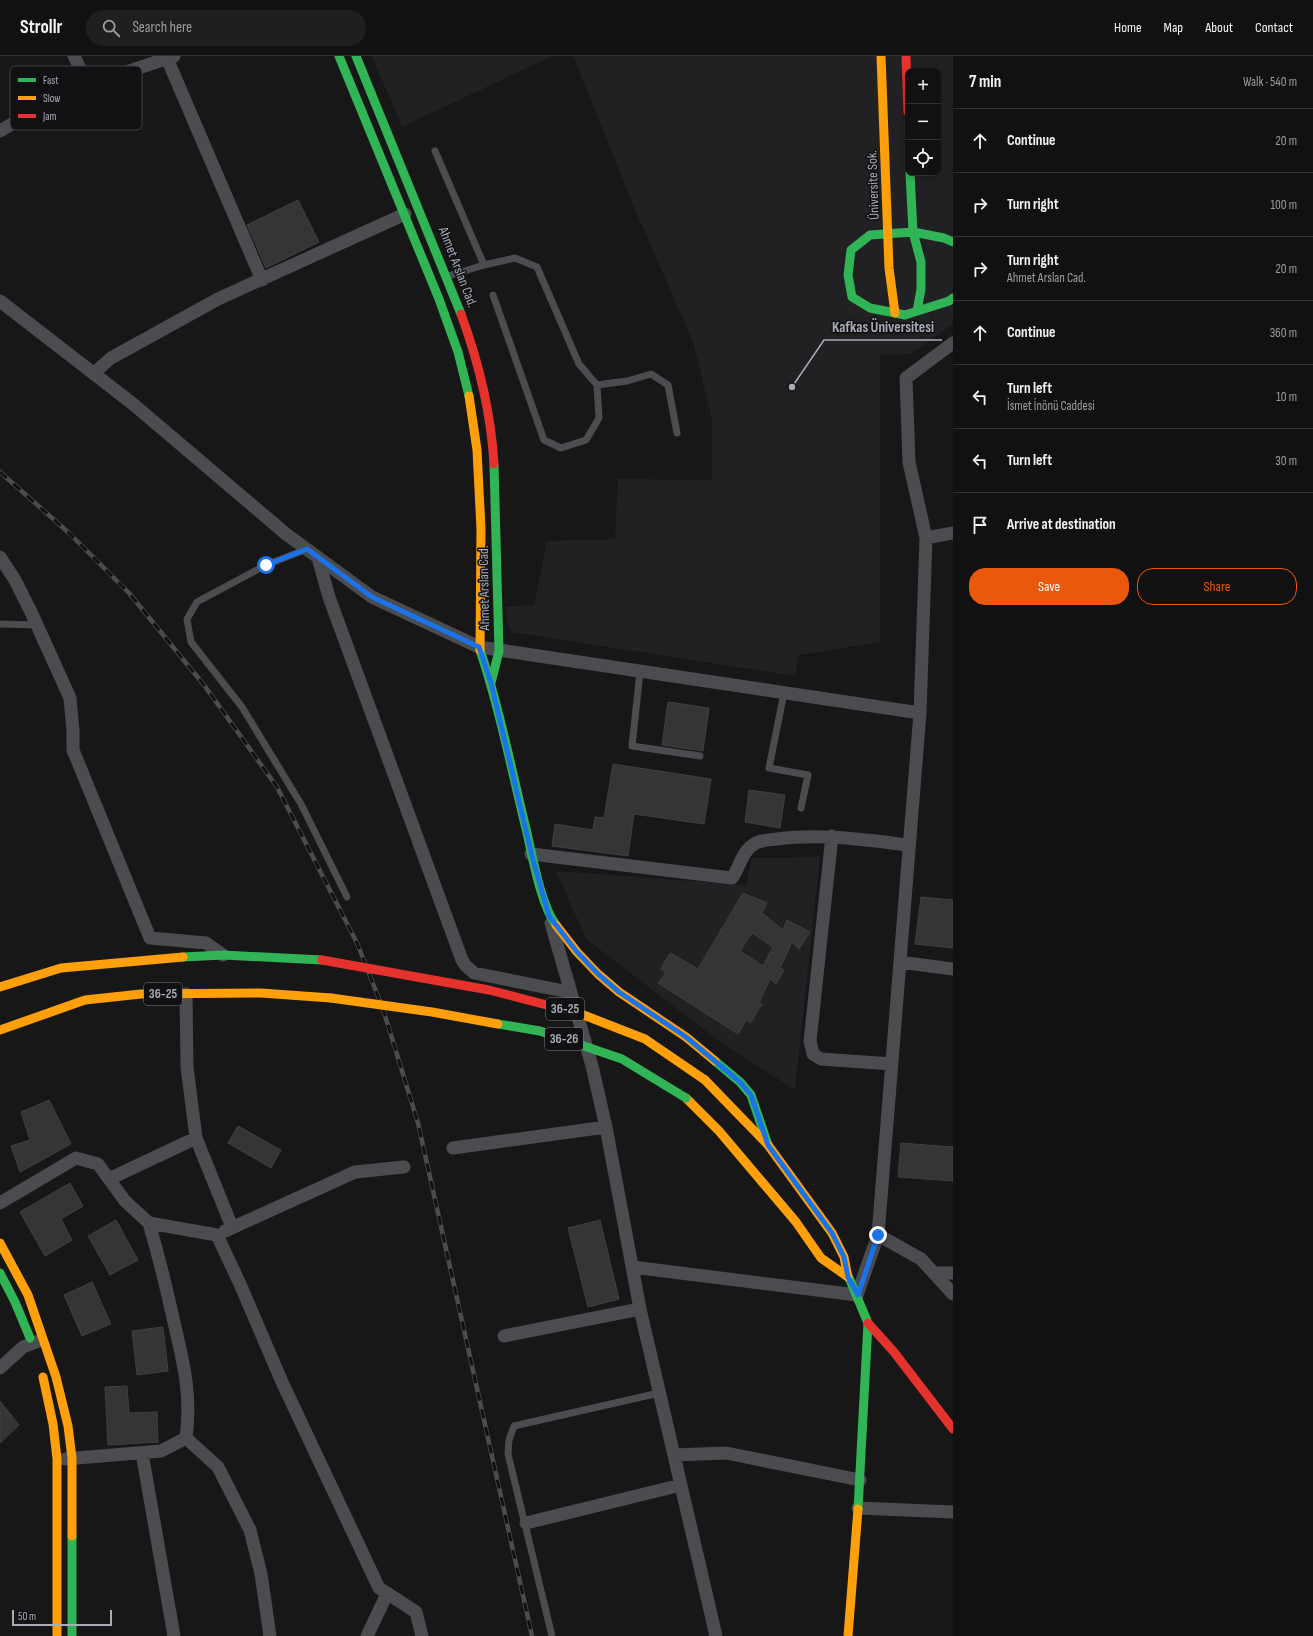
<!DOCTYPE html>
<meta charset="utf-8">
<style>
body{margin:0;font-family:"Sofia Sans Condensed",sans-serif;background:#1e1f1f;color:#f1f3f6}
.controls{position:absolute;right:12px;top:12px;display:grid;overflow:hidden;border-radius:8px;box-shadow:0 2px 6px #0003}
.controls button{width:36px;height:36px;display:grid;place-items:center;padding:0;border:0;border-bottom:1px solid #303131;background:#111;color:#f1f3f6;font:20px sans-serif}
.scale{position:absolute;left:12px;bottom:10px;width:100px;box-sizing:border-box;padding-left:4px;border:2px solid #a8adb8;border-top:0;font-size:11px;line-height:14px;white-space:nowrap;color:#a8adb8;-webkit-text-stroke:3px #111113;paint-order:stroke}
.stop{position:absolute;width:12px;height:12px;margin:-9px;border:3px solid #1a73e8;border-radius:50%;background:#fff}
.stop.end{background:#1a73e8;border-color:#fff;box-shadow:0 1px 4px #0008}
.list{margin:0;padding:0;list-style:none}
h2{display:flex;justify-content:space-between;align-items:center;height:52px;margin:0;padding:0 16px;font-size:17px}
h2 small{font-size:13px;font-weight:400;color:#9c9d9f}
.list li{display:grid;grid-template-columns:26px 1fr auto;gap:12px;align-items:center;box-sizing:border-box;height:64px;padding:0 16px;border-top:1px solid #303131}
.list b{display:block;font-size:15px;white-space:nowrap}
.list p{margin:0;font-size:13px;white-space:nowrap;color:#9c9d9f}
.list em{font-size:13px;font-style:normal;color:#9c9d9f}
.actions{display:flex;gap:8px;padding:12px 16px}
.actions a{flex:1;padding:9px 0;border:1px solid #ea580c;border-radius:16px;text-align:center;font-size:14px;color:#ea580c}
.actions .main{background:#ea580c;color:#fff}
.icon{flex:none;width:22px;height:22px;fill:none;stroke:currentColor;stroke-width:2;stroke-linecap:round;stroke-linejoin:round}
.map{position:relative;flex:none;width:953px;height:1580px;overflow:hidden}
header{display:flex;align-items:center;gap:24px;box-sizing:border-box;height:56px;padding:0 20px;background:#111;border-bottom:1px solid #303131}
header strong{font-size:19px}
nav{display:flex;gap:22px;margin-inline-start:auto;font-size:14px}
.search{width:280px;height:36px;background:#1e1f1f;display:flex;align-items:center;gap:10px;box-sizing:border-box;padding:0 14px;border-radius:22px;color:#9c9d9f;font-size:15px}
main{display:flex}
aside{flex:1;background:#111}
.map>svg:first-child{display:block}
.built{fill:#212123;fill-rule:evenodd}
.building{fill:#353536;stroke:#3f4043;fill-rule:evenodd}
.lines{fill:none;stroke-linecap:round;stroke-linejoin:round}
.lane{stroke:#4b4c50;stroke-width:7}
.street{stroke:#4b4c50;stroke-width:13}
.fast{stroke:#30b455;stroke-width:9}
.slow{stroke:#ff9f0a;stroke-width:9}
.jam{stroke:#e5322d;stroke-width:9}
.rail-casing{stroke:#4b4c4f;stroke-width:4.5}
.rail{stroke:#111113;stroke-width:3;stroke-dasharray:9;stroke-linecap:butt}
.fast-bridge{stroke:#30b455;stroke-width:9}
.slow-bridge{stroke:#ff9f0a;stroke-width:9}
.jam-bridge{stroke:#e5322d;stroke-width:9}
.route{stroke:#1a73e8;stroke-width:5}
.labels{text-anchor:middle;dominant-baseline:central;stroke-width:3;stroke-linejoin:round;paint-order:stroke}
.shield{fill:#111113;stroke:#7b7e86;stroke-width:1}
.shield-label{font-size:13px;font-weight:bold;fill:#a8adb8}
.street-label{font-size:14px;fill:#a8adb8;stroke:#111113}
.key{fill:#111113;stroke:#3e4045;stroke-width:1}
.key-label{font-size:11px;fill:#a8adb8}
.leader{fill:none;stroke:#a8adb8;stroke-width:1.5}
.callout-dot{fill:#a8adb8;stroke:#111113;stroke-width:1.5}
.callout-label{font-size:15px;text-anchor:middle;font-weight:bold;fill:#a8adb8;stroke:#111113;stroke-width:3;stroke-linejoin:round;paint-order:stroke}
</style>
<header>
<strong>Strollr</strong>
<div class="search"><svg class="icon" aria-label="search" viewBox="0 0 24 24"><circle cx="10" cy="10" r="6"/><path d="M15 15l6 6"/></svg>Search here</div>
<nav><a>Home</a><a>Map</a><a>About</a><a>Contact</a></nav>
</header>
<main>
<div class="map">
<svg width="953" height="1580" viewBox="0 0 953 1580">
<rect width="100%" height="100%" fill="#171717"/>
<path class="built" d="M372,0H552L402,71Z
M573,0H953V268L911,298L880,299V586L799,599L795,620L511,576L507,564L506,551L534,549L547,485L615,483L618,423L712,424V363L693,286L631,144ZM908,15H938V117H908Z
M820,801L795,1034L723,988L586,883L556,815L746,829L752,802Z"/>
<path class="building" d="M298,144L319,186L266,212L247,169Z
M668,646L709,652L703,695L662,689Z
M613,708L711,723L704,768L634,758L628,800L552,790L555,768L593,774L595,761L604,762Z
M749,734L785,739L780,772L745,766Z
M743,837L767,847L762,857L783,874L787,864L810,876L799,893L792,886L780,912L784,914L776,928L770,923L759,947L762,948L751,966L746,964L738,978L658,927L666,917L661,913L670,897L698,913ZM752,877L773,891L763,910L740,895Z
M921,841L953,844V892L915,888Z
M49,1044L71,1088L20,1116L11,1090L30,1084L21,1056Z
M238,1070L281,1094L271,1112L228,1087Z
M901,1087L953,1091V1125L898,1121Z
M70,1127L83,1150L61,1163L72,1184L45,1200L20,1156Z
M116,1164L138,1204L110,1219L88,1180Z
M600,1164L619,1243L588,1251L568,1172Z
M92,1226L111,1268L82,1280L64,1239Z
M163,1271L168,1315L137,1319L132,1275Z
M127,1330L129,1357L157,1356L158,1386L108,1389L105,1331Z
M0,1345L19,1369L0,1387Z"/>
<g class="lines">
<path class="lane" d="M435,95L484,209
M448,220L484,209L515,202L537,211L579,308L597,329L627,325L651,318L668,329L677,377
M493,239L544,384L561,392L586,384L599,362L597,329
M307,493L266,509L197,546L187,563L191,586L242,651L301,748L347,841
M0,568L37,569
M640,616L632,690L700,700
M784,637L769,712L808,719L801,752
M552,1580L508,1398L509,1384L514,1370L659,1337"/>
<path class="street" d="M74,0L88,29
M166,0L262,224
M0,75L42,50L88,29L174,0
M0,245L133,348L286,478L372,541L479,591L920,657
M94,317L111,302L218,243L405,158
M926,482L953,477
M0,501L15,524L32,558L70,642L73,675V694L150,882L206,887L223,899
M318,502L329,541L462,904L465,909L474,917L569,936
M832,780L810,985L813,998L821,1003L892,1008
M531,798L732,822C740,811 742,794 756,787C762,784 770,784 777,783C821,777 865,784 909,789
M551,867L592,1010L606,1071L640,1253L716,1580
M900,906L953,913
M186,938L187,1011L196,1082L232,1171
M453,1092L606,1071
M109,1123L196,1082
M0,1147L76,1102L98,1108L125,1145L149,1167L217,1179L240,1228L282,1326L379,1532L416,1556L422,1580
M225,1175L355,1116L404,1111
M878,1179L921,1203L953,1238
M632,1211L857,1239L878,1179L920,657L926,482L909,406L906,322L953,287
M934,1217H953
M504,1280L640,1253
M0,1312L23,1291L41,1284
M186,1382L218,1411L250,1474L261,1518L270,1580
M142,1397L174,1580
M674,1399L726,1397L860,1424
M65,1403L161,1395L186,1382C192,1337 183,1305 173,1262C166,1230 158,1198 149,1167
M858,1452L953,1456
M526,1467L681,1429
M367,1580L387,1538"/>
<path class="fast" d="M339,0L439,243L458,296L469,340
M356,0L461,258
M910,117L913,176L921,206V233L917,255
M953,186L944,182L913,176L870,179L851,194L848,219L852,241L870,252L905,259L949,245L953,242
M480,594C500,654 512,716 527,777C533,803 541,849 556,869
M491,627L499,595L494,408
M183,901L223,899L322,904
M715,1005L740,1026L751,1039L768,1089
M0,1217L15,1246L30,1282
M847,1217L868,1267L858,1453
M72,1480V1580"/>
<path class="slow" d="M881,0L889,212L895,257
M469,340L477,394L481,473L480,594
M556,869L577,896L598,918L619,936L686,981L715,1005
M0,931L61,912L183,901
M0,974L85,944L141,938L261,937L331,942
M705,1024L768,1089L832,1177L844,1201L847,1217
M686,1042L719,1075L796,1166L821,1202L848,1221
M0,1187L28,1239L56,1321L68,1370L72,1402V1480
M43,1321L53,1368L57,1403V1580
M848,1580L858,1453"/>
<path class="jam" d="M906,0L908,56
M461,258C479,307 491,357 494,408
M868,1267L894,1296L953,1373"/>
<defs>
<path id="rail" d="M0,416L69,477L129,537L204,629L277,731L357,887L383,953L418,1067L532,1580"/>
</defs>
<use href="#rail" class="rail-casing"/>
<use href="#rail" class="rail"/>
<path class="fast-bridge" d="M498,968L540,975L622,1003L686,1042"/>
<path class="slow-bridge" d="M331,942L432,956L498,968
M562,953L576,956L645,983L705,1024"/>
<path class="jam-bridge" d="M322,904L489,934L562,953"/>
</g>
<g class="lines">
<path class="route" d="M266,509L307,493L372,541L479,591L491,627L533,804L549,860L577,896L598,918L619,936L686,981L740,1026L751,1039L768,1089L832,1177L844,1201L848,1221L858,1239L878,1179"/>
</g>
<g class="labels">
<g class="shield">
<rect x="144" y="927" width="38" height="22" rx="3"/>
<rect x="546" y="942" width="38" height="22" rx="3"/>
<rect x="545" y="972" width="38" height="22" rx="3"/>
</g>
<g class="shield-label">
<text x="163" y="938">36-25</text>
<text x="565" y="953">36-25</text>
<text x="564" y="983">36-26</text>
</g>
<g class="street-label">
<text transform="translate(873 129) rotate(-92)">Üniversite Sok.</text>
<text transform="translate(458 211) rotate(69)">Ahmet Arslan Cad.</text>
<text transform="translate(484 532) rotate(-91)">Ahmet Arslan Cad.</text>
</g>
</g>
<rect x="10" y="10" width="132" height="64" rx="6" class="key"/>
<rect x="18" y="22" width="18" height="4" fill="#30b455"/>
<rect x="18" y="40" width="18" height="4" fill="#ff9f0a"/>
<rect x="18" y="58" width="18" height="4" fill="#e5322d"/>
<g class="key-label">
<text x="43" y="28">Fast</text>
<text x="43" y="46">Slow</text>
<text x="43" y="64">Jam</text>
</g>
<path class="leader" d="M792 331L824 284H942"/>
<circle class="callout-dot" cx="792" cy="331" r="4"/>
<g class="callout-label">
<text x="883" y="276">Kafkas Üniversitesi</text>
</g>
</svg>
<div class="controls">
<button>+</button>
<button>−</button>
<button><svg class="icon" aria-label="locate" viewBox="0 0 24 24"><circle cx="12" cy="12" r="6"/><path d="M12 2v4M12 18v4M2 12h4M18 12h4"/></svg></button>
</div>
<div class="scale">50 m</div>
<div class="stop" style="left:266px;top:509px"></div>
<div class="stop end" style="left:878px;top:1179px"></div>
</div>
<aside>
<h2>7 min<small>Walk · 540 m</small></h2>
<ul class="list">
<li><svg class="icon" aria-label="ahead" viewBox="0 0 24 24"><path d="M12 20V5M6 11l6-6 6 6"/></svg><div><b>Continue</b></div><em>20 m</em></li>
<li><svg class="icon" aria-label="right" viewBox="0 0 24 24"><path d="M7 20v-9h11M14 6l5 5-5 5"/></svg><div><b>Turn right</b></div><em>100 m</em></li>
<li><svg class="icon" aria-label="right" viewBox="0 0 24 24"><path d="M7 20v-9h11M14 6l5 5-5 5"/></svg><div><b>Turn right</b><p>Ahmet Arslan Cad.</p></div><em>20 m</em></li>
<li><svg class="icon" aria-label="ahead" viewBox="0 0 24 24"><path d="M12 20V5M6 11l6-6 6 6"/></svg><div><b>Continue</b></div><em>360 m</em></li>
<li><svg class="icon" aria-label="left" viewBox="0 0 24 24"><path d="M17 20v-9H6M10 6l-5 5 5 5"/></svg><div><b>Turn left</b><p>İsmet İnönü Caddesi</p></div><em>10 m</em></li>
<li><svg class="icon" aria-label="left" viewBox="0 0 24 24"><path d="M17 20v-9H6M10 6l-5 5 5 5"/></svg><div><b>Turn left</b></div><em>30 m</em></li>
<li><svg class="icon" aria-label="arrive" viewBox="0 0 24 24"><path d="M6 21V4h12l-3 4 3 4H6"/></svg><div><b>Arrive at destination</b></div></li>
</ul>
<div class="actions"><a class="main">Save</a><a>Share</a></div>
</aside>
</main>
